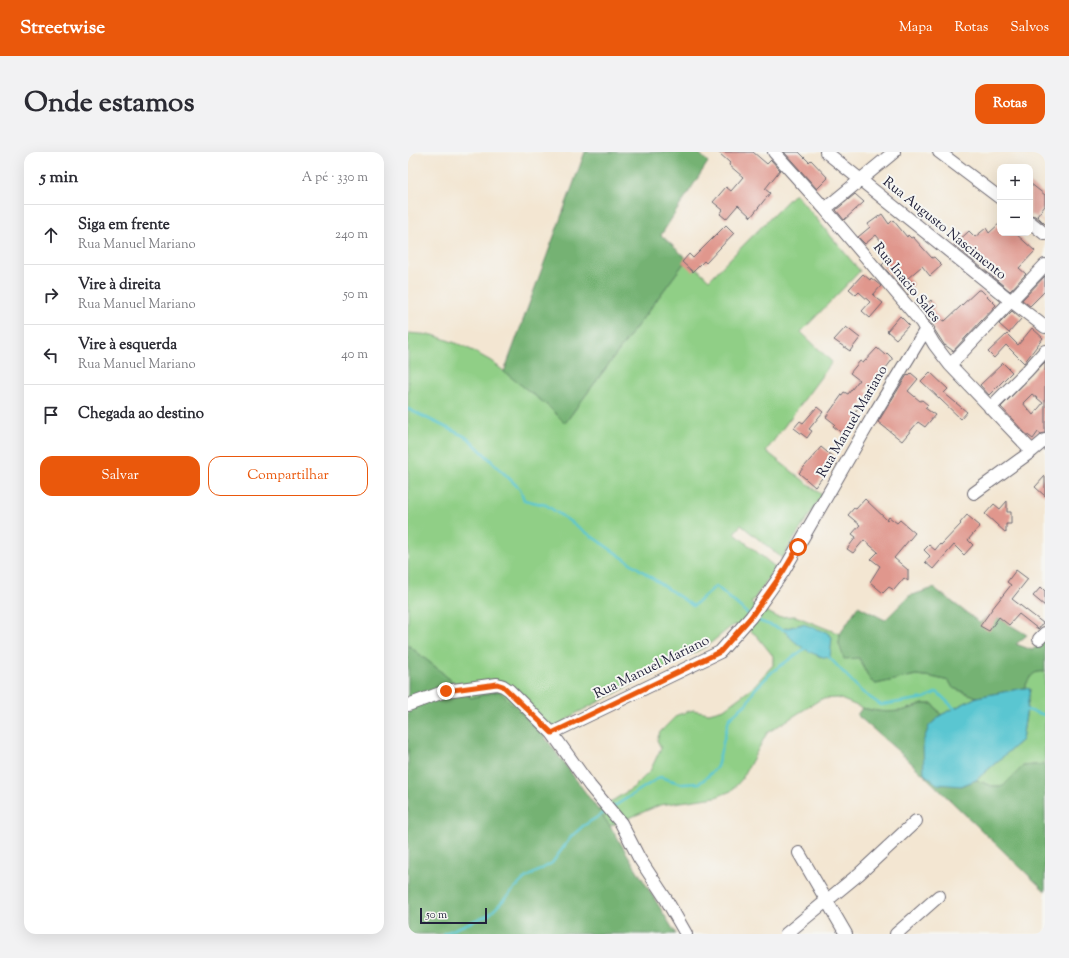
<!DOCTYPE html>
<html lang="pt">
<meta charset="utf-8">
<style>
body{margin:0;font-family:"Sorts Mill Goudy",serif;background:#f2f2f3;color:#2b2b33}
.controls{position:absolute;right:12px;top:12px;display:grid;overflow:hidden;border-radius:8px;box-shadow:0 4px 16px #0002}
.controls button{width:36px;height:36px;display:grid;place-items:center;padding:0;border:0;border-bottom:1px solid #e1e1e2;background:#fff;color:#2b2b33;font:20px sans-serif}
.scale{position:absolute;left:12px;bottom:10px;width:67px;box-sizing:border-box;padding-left:4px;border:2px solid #22223b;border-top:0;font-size:11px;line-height:14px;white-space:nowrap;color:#22223b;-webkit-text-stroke:3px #f6f6f2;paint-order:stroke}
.stop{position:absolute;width:12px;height:12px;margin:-9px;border:3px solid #ea580c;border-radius:50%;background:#fff}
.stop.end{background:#ea580c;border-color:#fff;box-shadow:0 1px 4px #0008}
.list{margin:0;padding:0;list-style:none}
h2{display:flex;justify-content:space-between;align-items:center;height:52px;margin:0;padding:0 16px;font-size:17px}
h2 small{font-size:13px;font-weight:400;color:#7c7c81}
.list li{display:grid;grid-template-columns:26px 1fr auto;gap:12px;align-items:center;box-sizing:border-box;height:60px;padding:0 16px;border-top:1px solid #e1e1e2}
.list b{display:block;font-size:15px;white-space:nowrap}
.list p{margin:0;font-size:13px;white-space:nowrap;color:#7c7c81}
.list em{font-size:13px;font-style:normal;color:#7c7c81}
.actions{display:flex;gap:8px;padding:12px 16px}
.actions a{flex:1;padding:9px 0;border:1px solid #ea580c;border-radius:12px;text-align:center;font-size:14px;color:#ea580c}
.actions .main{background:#ea580c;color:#fff}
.icon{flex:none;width:22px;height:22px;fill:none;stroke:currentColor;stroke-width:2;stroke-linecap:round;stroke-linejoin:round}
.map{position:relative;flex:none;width:637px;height:782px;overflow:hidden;border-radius:12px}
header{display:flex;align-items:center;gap:24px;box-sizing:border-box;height:56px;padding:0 20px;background:#ea580c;color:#fff}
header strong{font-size:19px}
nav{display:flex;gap:22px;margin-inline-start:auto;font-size:14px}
.intro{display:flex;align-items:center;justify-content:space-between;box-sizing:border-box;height:96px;padding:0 24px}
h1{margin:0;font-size:28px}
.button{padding:10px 18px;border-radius:12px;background:#ea580c;color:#fff;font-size:14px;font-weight:700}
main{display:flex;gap:24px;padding:0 24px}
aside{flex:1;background:#fff;border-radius:12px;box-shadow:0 4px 16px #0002}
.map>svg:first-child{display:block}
.green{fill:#90cf86;stroke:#597860;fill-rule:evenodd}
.forest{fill:#74b273;stroke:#4b6a57}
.water{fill:#5ac6d1;stroke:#3e7486}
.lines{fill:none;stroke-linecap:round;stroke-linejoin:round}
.stream{stroke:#5ac6d1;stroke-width:2.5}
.building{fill:#e0978d;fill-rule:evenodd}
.minor-casing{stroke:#6b6770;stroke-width:14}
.minor{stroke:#fff;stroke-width:12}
.route{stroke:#ea580c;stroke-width:5}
.labels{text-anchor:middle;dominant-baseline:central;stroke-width:4;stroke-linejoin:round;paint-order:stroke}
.street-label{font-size:14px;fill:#22223b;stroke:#f6f6f2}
</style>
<header>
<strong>Streetwise</strong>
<nav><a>Mapa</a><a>Rotas</a><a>Salvos</a></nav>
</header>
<div class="intro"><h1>Onde estamos</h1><a class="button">Rotas</a></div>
<main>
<aside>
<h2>5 min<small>A pé · 330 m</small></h2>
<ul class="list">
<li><svg class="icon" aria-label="ahead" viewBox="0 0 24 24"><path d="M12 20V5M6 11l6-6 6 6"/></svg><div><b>Siga em frente</b><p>Rua Manuel Mariano</p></div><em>240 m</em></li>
<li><svg class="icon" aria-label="right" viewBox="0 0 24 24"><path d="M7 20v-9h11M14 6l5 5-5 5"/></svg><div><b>Vire à direita</b><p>Rua Manuel Mariano</p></div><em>50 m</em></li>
<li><svg class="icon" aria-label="left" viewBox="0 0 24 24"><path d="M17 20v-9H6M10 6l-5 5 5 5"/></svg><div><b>Vire à esquerda</b><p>Rua Manuel Mariano</p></div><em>40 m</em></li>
<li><svg class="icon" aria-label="arrive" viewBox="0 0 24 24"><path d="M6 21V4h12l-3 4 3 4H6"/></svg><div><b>Chegada ao destino</b></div></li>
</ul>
<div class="actions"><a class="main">Salvar</a><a>Compartilhar</a></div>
</aside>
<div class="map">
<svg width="637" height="782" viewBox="0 0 637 782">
<rect width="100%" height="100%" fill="#f6f6f2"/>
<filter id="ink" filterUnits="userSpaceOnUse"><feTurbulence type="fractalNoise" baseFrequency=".025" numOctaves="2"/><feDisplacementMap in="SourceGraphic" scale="8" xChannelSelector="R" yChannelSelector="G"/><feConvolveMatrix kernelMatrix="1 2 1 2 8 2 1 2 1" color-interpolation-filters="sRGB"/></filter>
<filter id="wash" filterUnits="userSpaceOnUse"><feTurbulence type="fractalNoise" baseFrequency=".012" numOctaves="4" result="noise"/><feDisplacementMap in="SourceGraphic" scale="16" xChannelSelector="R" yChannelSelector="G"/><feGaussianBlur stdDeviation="0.9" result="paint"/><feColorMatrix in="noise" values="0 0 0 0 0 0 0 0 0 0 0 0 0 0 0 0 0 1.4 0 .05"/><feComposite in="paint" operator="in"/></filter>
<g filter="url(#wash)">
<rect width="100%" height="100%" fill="#f3e6d2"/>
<path class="green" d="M387,41L452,119L393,180L424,210L358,299L414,343L374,406L333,373L326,381L367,415L354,436L343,451L369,465L387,464L432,482L431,492L451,506L462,528L468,532L508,523L524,525L541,529L545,536L569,545L533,563L525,552H515L494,559L475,560L454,556L430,546L413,547L359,581L334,627L323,639L308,645L252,653L202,674L190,658L226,635L242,619L253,596L249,588L252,580L269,563L285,558L301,561L316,557L343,537L365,513V504L349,484L336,474L325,473L299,494L167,562L136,584L91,539L63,546L30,517L0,493V181L25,183L56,194L83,209L140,254L157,271L279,107L301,128ZM395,472L413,505C400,498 384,490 375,477Z
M631,519L637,520V612L615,614L595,634H584L568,628L614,588L622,537L616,536L624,522Z"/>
<path class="forest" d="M177,0H290L300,10L253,83L279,107L157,271L140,254L96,220Z
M526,436L572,471L582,461L619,483L608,492L624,498L637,488V520C624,518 622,526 616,536L569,545L545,536L541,529L524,525L508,523L468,532L462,528L451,506L436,507L431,492L432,482L450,454L477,468L501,444Z
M0,493L30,517L63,546L91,539L136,584L202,674L268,782H0Z
M515,552H525L533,563L521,574L553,634L568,628L584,634H595L615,614L637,612V739L497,605L449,563L454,556C478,562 493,561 515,552Z"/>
<path class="water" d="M395,472L418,480L424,485L422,506C405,505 385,491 375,477Z
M616,536L622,537L614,588L568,628L553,634L529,632L516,622L515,590L521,574L533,563L569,545Z"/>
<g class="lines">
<path class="stream" d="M0,257L60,286L112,337L116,348L138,353L285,454L308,434L340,462
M345,467L376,478
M420,504L454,540L473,553L517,546L529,540L548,558
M616,559L619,558L637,563
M205,655L252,625L275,632L291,631L298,626L309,615L321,567L339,551L347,537L365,519L399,495
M35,782L82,762L116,727L144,711L163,685L175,674L199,659"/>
</g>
<g id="blocks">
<path class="building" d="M310,0H345L359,12L363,8L372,18L357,37L362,41L343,65L330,53L318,67L312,62L315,58L305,50L318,35L323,39L335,25L321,13L322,11Z
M376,0H391L401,10L403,8L420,26L409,37Z
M622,31L637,43V54L629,64L637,72L627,64L622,63Z
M447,42L456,50L436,68L428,58Z
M474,62L481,72L485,68L499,85L500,83L503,86L505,85L524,106L526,105L534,113L522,124L514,114L500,126L506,132L503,135L505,137L500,143L474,113L482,105L475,96L477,94L468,83L457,92L450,85L462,75L460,72Z
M592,71V81H607L627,99L611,116L618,122L602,139L546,93L561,79L567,85L578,76L581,81Z
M318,73L326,81L298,111L296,109L285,120L274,110L281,102L285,106Z
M455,122L462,128L463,126L473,134L465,143L475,151L462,166L454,159L462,150L451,140L448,143L441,137Z
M637,124V139L622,154L614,148Z
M570,138H573L588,153L545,199L537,193V194L526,177L527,176L512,157L523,148L527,155L524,157L535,169L537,168V169Z
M604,159L613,167L601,181L591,172Z
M492,164L501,173L488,187L479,179Z
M438,175L452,186L442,199L426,188Z
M624,176L635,186L616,211L598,193L586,206L580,200L599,182L610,193Z
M469,196L477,203L479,201L484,206V208L472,224L470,223L457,239L461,242L447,260L452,265L436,283L425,274L427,272L418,265L436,240L440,242L451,228L442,221L452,209L455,211Z
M637,210V281L633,282L630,280L625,287L617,281L593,255ZM624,242L635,251L625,263L615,251Z
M595,211L604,220L581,243L572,233Z
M522,220L540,237L536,241L559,260L553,267L513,229Z
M503,221L510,227L500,239L512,249L514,248L520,253L517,256L527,263L517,275L510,270L494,289L470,270L499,223L500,224Z
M409,255L415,260L401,277L404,279L399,286L386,276L392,269L395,271Z
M413,295L425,305L413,319L417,322L407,335L391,321Z
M637,324V344L627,335Z
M457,347L479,368L481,365L489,371L492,368L507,381L486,406L500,418V429L496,426L486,438L481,435L475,441L462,430L472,414L463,407L470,400L456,388L445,401L439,397L448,385L444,382L452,373L440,363L446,356L448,357Z
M599,349V360H603V372H598V381L577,362L586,352L592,357Z
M559,363L572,374L560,388L565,393L556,403L546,393L525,417L517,410L522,404L516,398L521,393L527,398L532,392L533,393L553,372L552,371Z
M608,418L620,427L604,447L635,471L630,477L611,462L601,473L591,465L581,479L572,474L584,457L603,433L599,430Z
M633,435L637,439V454L625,444Z"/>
</g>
</g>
<g filter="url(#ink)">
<use href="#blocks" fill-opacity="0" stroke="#6b6770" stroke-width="1"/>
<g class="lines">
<defs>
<path id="minor" d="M366,0L417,57L513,170L526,192L542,213L624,299
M418,0L603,149L637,175
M531,0L592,46
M417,57L486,0
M622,70L637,82
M542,213L637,113
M582,256L619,219L637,199
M566,341L624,299L637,288
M631,487L637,481
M0,553L38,539L89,532L95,534L101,538L144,581L312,500L343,465L375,420L465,264L518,177
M144,581L182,634L213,671L231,706L258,747L278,782
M391,701L438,782
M378,782L451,722L508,669
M488,782L531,744"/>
</defs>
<use href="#minor" class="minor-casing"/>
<use href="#minor" class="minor"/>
</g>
</g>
<g class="lines" filter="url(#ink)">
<path class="route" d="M38,539L89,532L95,534L144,581L312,500L343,465L375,420L390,395"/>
</g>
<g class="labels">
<g class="street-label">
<text transform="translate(536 77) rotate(39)">Rua Augusto Nascimento</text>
<text transform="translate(498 131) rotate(51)">Rua Inacio Sales</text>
<text transform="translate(445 270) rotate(-60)">Rua Manuel Mariano</text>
<text transform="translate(244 516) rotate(-26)">Rua Manuel Mariano</text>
</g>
</g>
</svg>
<div class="controls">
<button>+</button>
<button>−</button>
</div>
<div class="scale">50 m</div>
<div class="stop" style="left:390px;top:395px"></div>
<div class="stop end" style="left:38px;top:539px"></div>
</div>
</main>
